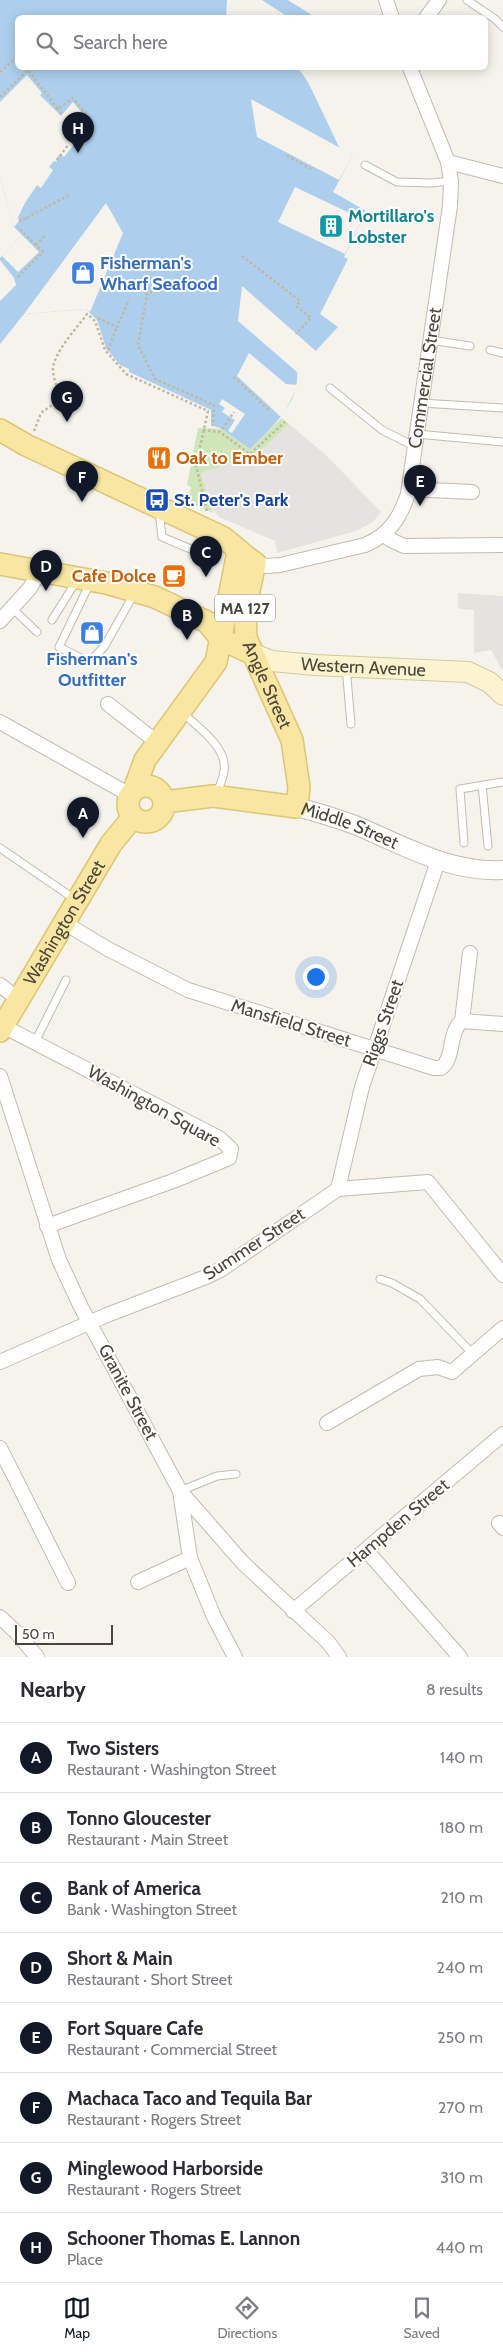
<!DOCTYPE html>
<meta charset="utf-8">
<style>
body{margin:0;font-family:Cabin,sans-serif;background:#f2f2f3;color:#2b2b33}
.scale{position:absolute;left:15px;bottom:12px;width:98px;box-sizing:border-box;padding-left:5px;border:2px solid #4a453a;border-top:0;font-size:14px;line-height:18px;white-space:nowrap;color:#4a453a;-webkit-text-stroke:4px #fff;paint-order:stroke}
.you{position:absolute;left:315px;top:976px;width:18px;height:18px;margin:-12px;border:4px solid #fff;border-radius:50%;background:#1a73e8;box-shadow:0 0 0 8px #1a73e833}
.badge{display:grid;place-items:center;width:32px;height:32px;border-radius:50%;background:#111827;color:#fff;font-size:16px;font-weight:700}
.pin{position:absolute;translate:-50% -41px;filter:drop-shadow(0 1px 2px #0008)}
.pin::after{content:'';position:absolute;top:26px;width:18px;height:15px;background:inherit;clip-path:polygon(0 0,100% 0,50% 100%)}
.list{margin:0;padding:0;list-style:none}
h2{display:flex;justify-content:space-between;align-items:center;height:65px;margin:0;padding:0 20px;font-size:21px}
h2 small{font-size:16px;font-weight:400;color:#7c7c81}
.list li{display:grid;grid-template-columns:32px 1fr auto;gap:15px;align-items:center;box-sizing:border-box;height:70px;padding:0 20px;border-top:1px solid #e1e1e2}
.list b{display:block;font-size:19px;white-space:nowrap}
.list p{margin:0;font-size:16px;white-space:nowrap;color:#7c7c81}
.list em{font-size:16px;font-style:normal;color:#7c7c81}
.icon{flex:none;width:28px;height:28px;fill:none;stroke:currentColor;stroke-width:2;stroke-linecap:round;stroke-linejoin:round}
.map{position:relative;flex:none;width:503px;height:1657px;overflow:hidden}
.search{position:absolute;background:#fff;box-shadow:0 2px 12px #0003;left:15px;right:15px;top:15px;height:55px;display:flex;align-items:center;gap:12px;box-sizing:border-box;padding:0 18px;border-radius:8px;color:#7c7c81;font-size:19px}
.sheet{height:625px;background:#fff}
nav{display:flex;justify-content:space-around;align-items:center;box-sizing:border-box;height:70px;border-top:1px solid #e1e1e2;background:#fff;font-size:14px;color:#7c7c81}
nav a{display:grid;justify-items:center;gap:2px}
nav .on{color:#111827}
.map>svg:first-child{display:block}
.green{fill:#cee6b8}
.parking{fill:#e5e3e0}
.water{fill:#adcfed}
.pier{fill:#f5f3ec}
.lines{fill:none;stroke-linecap:round;stroke-linejoin:round}
.service-casing{stroke:#c1bcaf;stroke-width:9}
.minor-casing{stroke:#c1bcaf;stroke-width:16}
.tertiary-casing{stroke:#c1bcaf;stroke-width:20}
.secondary-casing{stroke:#d2c99f;stroke-width:22}
.primary-casing{stroke:#dec572;stroke-width:24}
.path{stroke:#c1b8a1;stroke-width:2.5;stroke-dasharray:2.5 2.5;stroke-linecap:butt}
.service{stroke:#fff;stroke-width:7}
.minor{stroke:#fff;stroke-width:14}
.tertiary{stroke:#fff;stroke-width:18}
.secondary{stroke:#fcf4d0;stroke-width:20}
.primary{stroke:#f9e6a2;stroke-width:21}
.labels{text-anchor:middle;dominant-baseline:central;stroke-width:4;stroke-linejoin:round;paint-order:stroke}
.shield{fill:#fff;stroke:#807d75;stroke-width:1}
.shield-label{font-size:16px;font-weight:bold;fill:#4a453a}
.culture-label{font-size:18px;font-weight:bold;fill:#0d838f;stroke:#fff;text-anchor:start}
.shop-label{font-size:18px;font-weight:bold;fill:#366cbe;stroke:#fff;text-anchor:start}
.street-label{font-size:18px;fill:#4a453a;stroke:#fff}
.food-label{font-size:18px;font-weight:bold;fill:#c56008;stroke:#fff;text-anchor:start}
.transit-label{font-size:18px;font-weight:bold;fill:#164399;stroke:#fff;text-anchor:start}
</style>
<div class="map">
<svg width="503" height="1657" viewBox="0 0 503 1657">
<rect width="100%" height="100%" fill="#f5f3ec"/>
<path class="green" d="M282,418L289,424L256,456L201,473L213,513L187,501L191,487L187,485L198,428L222,429L250,449Z"/>
<path class="parking" d="M289,424L326,455L381,512L373,522L356,531L277,553L275,541L219,517L211,507L201,473L256,456Z
M458,593L503,596V671L491,650L474,653V610L460,609L458,606Z"/>
<path class="water" d="M0,0H288L315,17L18,18V68H298L308,82L340,149L353,155L333,192L366,211L344,257L348,259L320,314L338,327L297,371C300,404 271,428 250,449L222,429L211,425V410L129,372V369L120,365L106,348L97,320L86,309L24,314L0,344V288L4,282L0,273V258L22,235L14,227L0,177Z"/>
<path class="pier" d="M227,0H262L288,17H226Z
M27,75L42,93L40,95L61,116L73,102L86,118L79,128L84,132L64,157L60,154L56,159L57,162L54,161L49,167L53,170L41,188L37,185L25,203L18,217L19,221L14,227L0,177V102Z
M251,99L353,155L339,180L257,137Z
M295,187L362,219L345,254L278,222Z
M106,203L123,233L90,312L86,309L24,314Z
M22,235L39,252L18,272L2,256Z
M0,260L14,278L16,285L0,301Z
M242,286L317,352L297,372L238,321Z
M249,353L286,384L298,385L282,418L237,376Z
M222,399L245,414L232,433L228,431L235,420L222,412L225,408L219,404Z"/>
<g class="lines">
<defs>
<path id="service" d="M467,0L495,19L503,27
M365,165L397,182L431,183L451,181
M430,340L470,346
M490,350L503,353
M330,388L382,430L414,446
M421,403L503,408
M417,434L503,442
M159,511L162,537L193,550L210,534
M90,583L59,647L89,662L104,647L134,594
M12,608L37,632
M52,620L77,580
M346,667L351,724
M182,712C197,727 228,747 224,771C223,779 219,786 217,794
M482,785L488,846
M464,843L460,789L503,782
M0,848L76,900
M35,1042L66,980
M380,1279L392,1283L420,1299L473,1354
M180,1491L217,1476L236,1474"/>
<g id="minor">
<path d="M386,0L392,18"/>
<path d="M426,18L439,0"/>
<path d="M448,162L503,176"/>
<path d="M409,489L472,492"/>
<path d="M385,535L391,540L404,546L503,545"/>
<path id="s1" d="M255,563L266,566L280,565L365,545C389,535 400,518 408,494L450,206L451,181L448,162L410,68"/>
<path d="M0,621L30,588L40,571"/>
<path d="M108,704L158,743"/>
<path d="M0,722L130,795"/>
<path d="M63,922L108,949L188,990L434,1068H441C455,1058 448,1032 462,1021L503,1024"/>
<path d="M0,985L18,999"/>
<path d="M462,1021L470,953"/>
<path d="M3,1026L219,1138L231,1149L229,1158L173,1181L47,1226"/>
<path d="M0,1076L59,1260L81,1307L180,1491L243,1563L328,1642L339,1657"/>
<path d="M338,1189L362,1087L438,861"/>
<path d="M0,1362L107,1315L206,1277L222,1269L338,1189L428,1182L503,1275"/>
<path d="M327,1423L419,1369L438,1367L452,1372L503,1328"/>
<path d="M0,1448L68,1583"/>
<path d="M180,1491L190,1558L214,1617L235,1657"/>
<path d="M499,1523L503,1528"/>
<path d="M366,1550L460,1657"/>
<path d="M138,1582L190,1558"/>
<path d="M293,1611L503,1434"/>
<path d="M0,1617L17,1633L37,1657"/>
</g>
<g id="tertiary">
<path id="s2" d="M297,807C316,812 336,818 355,825C403,845 449,873 503,870"/>
</g>
<g id="secondary">
<path id="s3" d="M251,653L272,661L315,665L468,672L489,682L503,695"/>
</g>
<g id="primary">
<path id="s4" d="M0,430L26,445L222,537C234,545 242,555 255,563L245,609L246,638L292,740L299,787L297,807L213,796L164,802"/>
<path d="M0,564L106,583L155,597L207,622L221,639L251,653"/>
<circle cx="146" cy="804" r="18"/>
<path d="M134,790L145,760L216,662L238,552"/>
<path id="s5" d="M0,1031L111,844L133,817"/>
</g>
</defs>
<use href="#service" class="service-casing"/>
<use href="#minor" class="minor-casing"/>
<use href="#tertiary" class="tertiary-casing"/>
<use href="#secondary" class="secondary-casing"/>
<use href="#primary" class="primary-casing"/>
<path class="path" d="M0,72L17,56
M0,97L28,70L58,109L73,98L89,117
M57,108L62,115
M287,156L311,169
M57,160L68,145
M27,218L69,195
M19,221L27,218
M36,245L46,234
M242,256L300,301L296,306L311,318L296,334
M18,277L43,252L18,227
M157,289L147,294L138,345L155,379L214,405L213,426
M98,318L117,327L129,300
M108,350L117,327
M234,377L270,411
M222,429L234,412
M203,430L220,432L250,454L285,422
M34,431L41,413L56,402C60,385 54,385 53,371C52,354 77,328 87,314L95,321L105,350L126,374L208,411L196,465L207,512"/>
<use href="#service" class="service"/>
<use href="#minor" class="minor"/>
<use href="#tertiary" class="tertiary"/>
<use href="#secondary" class="secondary"/>
<use href="#primary" class="primary"/>
</g>
<defs>
<symbol id="building-square" viewBox="-11 -11 22 22"><rect x="-9" y="-9" width="18" height="18" rx="4" fill="#0f9aa8" stroke="#fff"/><path d="M-4-6H4V6H1V3H-1V6H-4ZM-2.5-4.3h1.7v1.8h-1.7ZM.8-4.3h1.7v1.8H.8ZM-2.5-1h1.7V.8h-1.7ZM.8-1h1.7V.8H.8Z" fill="#fff"/></symbol>
<symbol id="shop-square" viewBox="-11 -11 22 22"><rect x="-9" y="-9" width="18" height="18" rx="4" fill="#3f7fe0" stroke="#fff"/><path d="M-5-2.5h2.3a2.7 3.5 0 0 1 5.4 0H5L5.5 6h-11ZM-1.5-2.5h3a1.5 2.3 0 0 0-3 0Z" fill="#fff"/></symbol>
<symbol id="restaurant-square" viewBox="-11 -11 22 22"><rect x="-9" y="-9" width="18" height="18" rx="4" fill="#e8710a" stroke="#fff"/><path d="M-5-6h1v4h1v-4h1v4h1v-4h1v5L-1.5 .5V6h-2V.5L-5-1ZM5-6V6H3V1.5H1.5Q1.5-4 5-6Z" fill="#fff"/></symbol>
<symbol id="bus-square" viewBox="-11 -11 22 22"><rect x="-9" y="-9" width="18" height="18" rx="4" fill="#1a4fb4" stroke="#fff"/><path d="M-5-6H5V4H4V6H2V4H-2V6H-4V4H-5ZM-3.5-4V0h7V-4ZM-3.5 1.2v1.5H-2V1.2ZM2 1.2v1.5H3.5V1.2Z" fill="#fff"/></symbol>
<symbol id="cafe-square" viewBox="-11 -11 22 22"><rect x="-9" y="-9" width="18" height="18" rx="4" fill="#e8710a" stroke="#fff"/><path d="M-5.5-4.5H6V0H3Q3 3.5 0 3.5H-2.5Q-5.5 3.5-5.5 0ZM3-3.2v2h1.7v-2ZM-6 4.5H4V6H-6Z" fill="#fff"/></symbol>
</defs>
<g fill-rule="evenodd">
<use href="#building-square" x="317" y="212" width="28" height="28"/>
<use href="#shop-square" x="69" y="259" width="28" height="28"/>
<use href="#restaurant-square" x="145" y="444" width="28" height="28"/>
<use href="#bus-square" x="143" y="486" width="28" height="28"/>
<use href="#cafe-square" x="160" y="562" width="28" height="28"/>
<use href="#shop-square" x="78" y="619" width="28" height="28"/>
</g>
<g class="labels">
<rect class="shield" x="215" y="594.5" width="60" height="27" rx="4"/>
<g class="shield-label">
<text x="245" y="608">MA 127</text>
</g>
<g class="culture-label">
<text x="348" y="216">Mortillaro's<tspan x="348" dy="21">Lobster</tspan></text>
</g>
<g class="shop-label">
<text x="100" y="263">Fisherman's<tspan x="100" dy="21">Wharf Seafood</tspan></text>
<text x="92" y="659" text-anchor="middle">Fisherman's<tspan x="92" dy="21">Outfitter</tspan></text>
</g>
<g class="street-label">
<text stroke="none"><textPath href="#s1" startOffset="299">Commercial Street</textPath></text>
<text stroke="none"><textPath href="#s3" startOffset="114">Western Avenue</textPath></text>
<text stroke="none"><textPath href="#s4" startOffset="416">Angle Street</textPath></text>
<text stroke="none"><textPath href="#s2" startOffset="56">Middle Street</textPath></text>
<text stroke="none"><textPath href="#s5" startOffset="126">Washington Street</textPath></text>
<text transform="translate(291 1023) rotate(17)">Mansfield Street</text>
<text transform="translate(383 1023) rotate(-71)">Riggs Street</text>
<text transform="translate(154 1106) rotate(29)">Washington Square</text>
<text transform="translate(254 1244) rotate(-33)">Summer Street</text>
<text transform="translate(128 1392) rotate(62)">Granite Street</text>
<text transform="translate(398 1523) rotate(-40)">Hampden Street</text>
</g>
<g class="food-label">
<text x="176" y="458">Oak to Ember</text>
<text x="156" y="576" text-anchor="end">Cafe Dolce</text>
</g>
<g class="transit-label">
<text x="174" y="500">St. Peter's Park</text>
</g>
</g>
</svg>
<div class="scale">50 m</div>
<div class="you"></div>
<div class="pin badge" style="left:83px;top:838px">A</div>
<div class="pin badge" style="left:187px;top:640px">B</div>
<div class="pin badge" style="left:206px;top:577px">C</div>
<div class="pin badge" style="left:46px;top:591px">D</div>
<div class="pin badge" style="left:420px;top:506px">E</div>
<div class="pin badge" style="left:82px;top:502px">F</div>
<div class="pin badge" style="left:67px;top:422px">G</div>
<div class="pin badge" style="left:78px;top:153px">H</div>
<div class="search"><svg class="icon" aria-label="search" viewBox="0 0 24 24"><circle cx="10" cy="10" r="6"/><path d="M15 15l6 6"/></svg>Search here</div>
</div>
<section class="sheet">
<h2>Nearby<small>8 results</small></h2>
<ul class="list">
<li><span class="badge">A</span><div><b>Two Sisters</b><p>Restaurant · Washington Street</p></div><em>140 m</em></li>
<li><span class="badge">B</span><div><b>Tonno Gloucester</b><p>Restaurant · Main Street</p></div><em>180 m</em></li>
<li><span class="badge">C</span><div><b>Bank of America</b><p>Bank · Washington Street</p></div><em>210 m</em></li>
<li><span class="badge">D</span><div><b>Short &amp; Main</b><p>Restaurant · Short Street</p></div><em>240 m</em></li>
<li><span class="badge">E</span><div><b>Fort Square Cafe</b><p>Restaurant · Commercial Street</p></div><em>250 m</em></li>
<li><span class="badge">F</span><div><b>Machaca Taco and Tequila Bar</b><p>Restaurant · Rogers Street</p></div><em>270 m</em></li>
<li><span class="badge">G</span><div><b>Minglewood Harborside</b><p>Restaurant · Rogers Street</p></div><em>310 m</em></li>
<li><span class="badge">H</span><div><b>Schooner Thomas E. Lannon</b><p>Place</p></div><em>440 m</em></li>
</ul>
</section>
<nav>
<a class="on"><svg class="icon" aria-label="map" viewBox="0 0 24 24"><path d="M3 6l6-2 6 2 6-2v14l-6 2-6-2-6 2zM9 4v14M15 6v14"/></svg>Map</a>
<a><svg class="icon" aria-label="directions" viewBox="0 0 24 24"><path d="M12 3l9 9-9 9-9-9zM9 14v-3h6M13 9l2 2-2 2"/></svg>Directions</a>
<a><svg class="icon" aria-label="saved" viewBox="0 0 24 24"><path d="M7 4h10v16l-5-4-5 4z"/></svg>Saved</a>
</nav>
